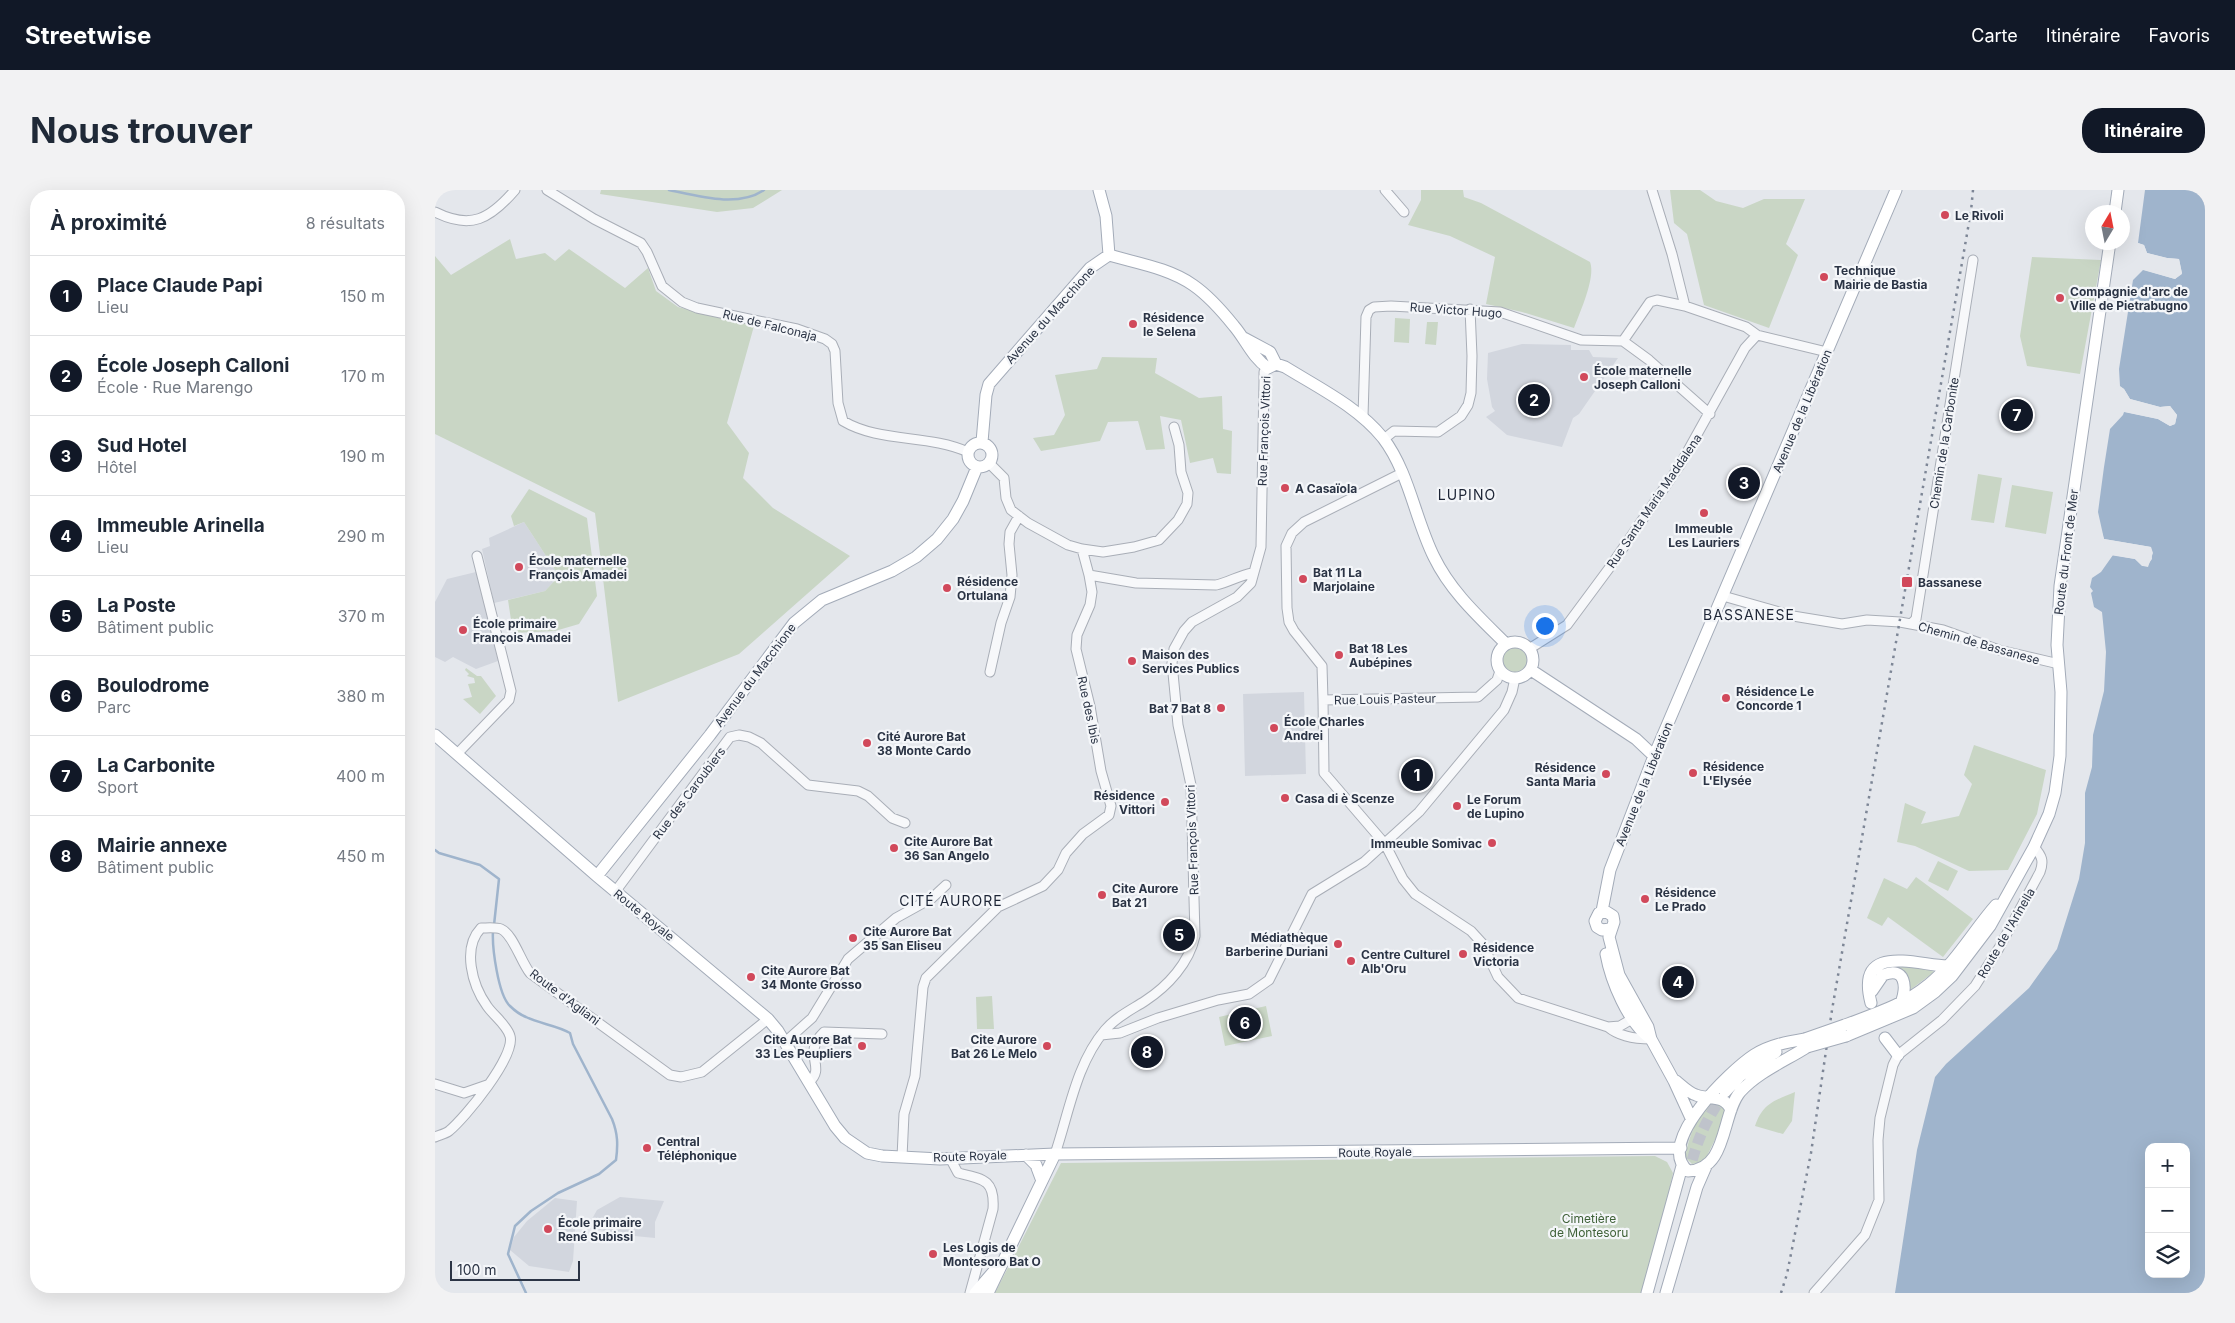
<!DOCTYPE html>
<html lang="fr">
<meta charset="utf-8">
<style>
body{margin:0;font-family:Inter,sans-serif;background:#f2f2f3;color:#1f2937}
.controls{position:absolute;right:15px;bottom:15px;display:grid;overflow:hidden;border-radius:10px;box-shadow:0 5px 20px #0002}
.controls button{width:45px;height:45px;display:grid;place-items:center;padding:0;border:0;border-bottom:1px solid #e0e1e3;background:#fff;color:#1f2937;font:25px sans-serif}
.compass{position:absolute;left:1650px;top:15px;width:45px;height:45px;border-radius:50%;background:#fff;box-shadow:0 5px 20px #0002;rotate:10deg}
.scale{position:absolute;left:15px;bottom:12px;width:130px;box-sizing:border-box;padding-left:5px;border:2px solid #2b3445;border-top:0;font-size:14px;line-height:18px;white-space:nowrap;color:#2b3445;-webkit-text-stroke:4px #f4f6f9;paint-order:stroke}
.you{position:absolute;left:1109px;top:435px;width:18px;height:18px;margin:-12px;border:4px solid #fff;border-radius:50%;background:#1a73e8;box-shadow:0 0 0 8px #1a73e833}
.badge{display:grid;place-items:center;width:32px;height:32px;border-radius:50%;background:#111827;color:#fff;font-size:16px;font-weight:700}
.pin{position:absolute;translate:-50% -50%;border:2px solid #fff;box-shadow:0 1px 5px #0006}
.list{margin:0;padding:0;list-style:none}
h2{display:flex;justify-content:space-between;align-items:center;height:65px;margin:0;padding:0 20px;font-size:21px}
h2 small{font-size:16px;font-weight:400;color:#747a83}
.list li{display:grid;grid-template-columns:32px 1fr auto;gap:15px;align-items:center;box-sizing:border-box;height:80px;padding:0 20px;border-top:1px solid #e0e1e3}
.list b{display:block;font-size:19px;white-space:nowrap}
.list p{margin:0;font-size:16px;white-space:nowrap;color:#747a83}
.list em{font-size:16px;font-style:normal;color:#747a83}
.icon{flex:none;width:28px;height:28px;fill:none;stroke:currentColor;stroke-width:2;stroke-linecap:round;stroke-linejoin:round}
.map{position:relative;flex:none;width:1770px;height:1103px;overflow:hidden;border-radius:20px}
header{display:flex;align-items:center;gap:30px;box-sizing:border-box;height:70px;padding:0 25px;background:#111827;color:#fff}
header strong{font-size:24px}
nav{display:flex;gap:28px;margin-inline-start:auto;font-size:18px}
.intro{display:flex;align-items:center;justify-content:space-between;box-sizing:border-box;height:120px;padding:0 30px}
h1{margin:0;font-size:35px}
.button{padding:12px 22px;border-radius:20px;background:#111827;color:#fff;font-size:18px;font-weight:700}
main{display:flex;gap:30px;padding:0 30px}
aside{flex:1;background:#fff;border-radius:20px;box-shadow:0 5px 20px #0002}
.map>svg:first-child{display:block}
.built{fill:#d2d6de}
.green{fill:#c9d6c5}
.water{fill:#9fb4cc;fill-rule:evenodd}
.pier{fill:#e4e7ec}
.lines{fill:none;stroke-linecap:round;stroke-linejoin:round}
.stream{stroke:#9fb4cc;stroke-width:2.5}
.major-tunnel{stroke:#bfc3cb;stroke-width:11;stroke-dasharray:11 5.5;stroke-linecap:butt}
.minor-casing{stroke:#a9aeb7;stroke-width:11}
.major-casing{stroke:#a3abb8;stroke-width:13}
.minor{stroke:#f7f8fa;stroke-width:9}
.major{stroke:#fff;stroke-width:11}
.rail{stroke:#7d8696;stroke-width:2.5;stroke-dasharray:2.5 5;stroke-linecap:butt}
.major-bridge-casing{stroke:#a3abb8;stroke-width:13;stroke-linecap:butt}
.major-bridge{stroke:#fff;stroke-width:11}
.poi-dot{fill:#d1495b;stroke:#f4f6f9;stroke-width:2}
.labels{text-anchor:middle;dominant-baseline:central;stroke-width:4.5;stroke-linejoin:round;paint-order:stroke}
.poi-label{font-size:12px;font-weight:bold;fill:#2b3445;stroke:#f4f6f9;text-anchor:start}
.street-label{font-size:12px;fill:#2b3445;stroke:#f4f6f9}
.park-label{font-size:12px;fill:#3f6138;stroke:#f4f6f9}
.neighbourhood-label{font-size:14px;letter-spacing:1px;fill:#1d2536;stroke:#f4f6f9}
</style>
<header>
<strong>Streetwise</strong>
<nav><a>Carte</a><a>Itinéraire</a><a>Favoris</a></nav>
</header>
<div class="intro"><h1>Nous trouver</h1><a class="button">Itinéraire</a></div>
<main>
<aside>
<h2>À proximité<small>8 résultats</small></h2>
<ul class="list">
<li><span class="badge">1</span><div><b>Place Claude Papi</b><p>Lieu</p></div><em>150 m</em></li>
<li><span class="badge">2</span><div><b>École Joseph Calloni</b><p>École · Rue Marengo</p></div><em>170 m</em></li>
<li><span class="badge">3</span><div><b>Sud Hotel</b><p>Hôtel</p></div><em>190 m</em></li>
<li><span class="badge">4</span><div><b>Immeuble Arinella</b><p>Lieu</p></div><em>290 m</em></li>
<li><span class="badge">5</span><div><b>La Poste</b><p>Bâtiment public</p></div><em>370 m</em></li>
<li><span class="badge">6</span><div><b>Boulodrome</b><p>Parc</p></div><em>380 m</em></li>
<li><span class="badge">7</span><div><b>La Carbonite</b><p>Sport</p></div><em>400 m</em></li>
<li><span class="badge">8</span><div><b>Mairie annexe</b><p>Bâtiment public</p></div><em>450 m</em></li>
</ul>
</aside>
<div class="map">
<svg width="1770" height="1103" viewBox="0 0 1770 1103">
<rect width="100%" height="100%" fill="#e4e7ec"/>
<path class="built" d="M1087,154L1136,155V160H1154L1158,167L1183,168L1144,224L1138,228L1127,257L1072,245L1051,227L1060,221L1057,217L1052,189L1053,163Z
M89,332L124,386L110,401L59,413L47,359L55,356L54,348Z
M41,382L63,471L41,479L18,467L10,472L0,467V412L12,389Z
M869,502L871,584L810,586L808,504Z
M185,1007L229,1011L220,1032V1048L179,1044L153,1036L162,1020Z
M120,1008L142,1011L138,1071L134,1082L94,1076L75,1060L79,1047L92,1031Z"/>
<path class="green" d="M166,0H347L318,18L282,22L165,4Z
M986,0H1028L1029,7L1046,13L1155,72C1161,87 1145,122 1139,138L1087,122L1051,114L1060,67L1015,46L973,35L986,10Z
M1235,0H1265L1281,11L1308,18L1329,9H1370L1351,54L1363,65L1334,138L1269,115L1252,44L1239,33Z
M75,49L81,69L110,63L120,71L134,59L190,98L213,78L221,101L243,117L319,136L292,233L314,263L308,288L338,318L415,366L304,464L183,512L160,323L0,244V66L16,85Z
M1597,67L1666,70L1645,184L1592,176L1585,146Z
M960,128L975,129L974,153L959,152Z
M992,132H1003L1001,155L990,154Z
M667,167L722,168L720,183L764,208L787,206L788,239L797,241L796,284L782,283L778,268L755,273L746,230L725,226L730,259L711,260L703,231L673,232L665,251L606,261L598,248L619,245L630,225L620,185L662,179Z
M1543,284L1567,288L1559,333L1536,330Z
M1577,295L1618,302L1611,344L1570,337Z
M94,299L152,328L162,406L144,434L120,441L78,443L73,410L110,401L124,386L89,332L79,336L76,326Z
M1068 470a12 12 0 1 1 24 0a12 12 0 1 1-24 0Z
M31,478L42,486H46L61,506L45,524L28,509L37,507L33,494L40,493L39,488L32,486L34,484L30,480Z
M1539,555L1611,580L1602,624L1573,680L1534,681L1480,656L1462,652L1470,613L1491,622L1486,634L1524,626L1537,594L1529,585Z
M1503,671L1523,681L1513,701L1493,691Z
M1481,687L1538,729L1508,767L1453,727L1447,736L1432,728L1449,688L1472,699Z
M1452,774L1496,780L1499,782L1475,800L1474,796L1443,781Z
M557,806L559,839H542L541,807Z
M831,816L837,846L790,856L784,827Z
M1360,902L1357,931L1348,944L1320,936C1328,913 1339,911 1360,902Z
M1278,913L1286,915L1290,920V929L1269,972L1257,974L1251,968C1250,955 1265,917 1278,913Z
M1220,966L1232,972L1238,983L1224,1047L1207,1103H560L626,973H629Z"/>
<path class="water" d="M1710,0H1770V1103H1460L1482,960L1500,887L1511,874L1594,798L1622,759L1644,689L1650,653V603L1657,577L1658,545L1669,501L1671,462L1667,422L1659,417L1656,403L1658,401L1655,397L1657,388L1666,382L1678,365L1700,369L1707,376H1712L1717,369L1716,357L1669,349L1663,322L1669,277L1675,239L1688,225L1689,222L1723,229L1735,236L1740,234L1742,225L1735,216L1725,217L1695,209L1689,199L1685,196L1684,179L1698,90L1708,80L1740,89L1747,83L1744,69L1732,68L1712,63L1709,55L1703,53ZM1714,957H1751V1084H1714Z"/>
<path class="pier" d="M1700,52L1709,55L1712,63L1732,68L1744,69L1747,84L1740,89L1706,79H1720L1740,87L1744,83L1742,71H1732L1711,65L1707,57L1701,55Z
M1682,195L1689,199L1695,209L1725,217L1735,216L1742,225L1740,234L1735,236L1723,229L1686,221L1689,219L1723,227L1735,233L1738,232L1739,226L1734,218L1725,219L1694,211Z
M1663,331L1669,349L1716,357L1718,363L1713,377L1708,376L1700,369L1675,365L1678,363L1701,367L1711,374L1715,363L1714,360L1668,351Z"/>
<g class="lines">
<path class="stream" d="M234,0C263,6 303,18 329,0
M0,660L4,663L45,675L64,689L59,735
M58,741C57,757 63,805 75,816C79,820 86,825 91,827C105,834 121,835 135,843L138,854L177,929C183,944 183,955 181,970L164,984L123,1003L96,1021L80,1036L73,1064L91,1103"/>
<path class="major-tunnel" d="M1253,986C1262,950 1269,933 1290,902"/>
<defs>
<path id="minor" d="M112,0L159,29L206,53L212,62L227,96L247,112L262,118L362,139L390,149L397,154L400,161L403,213L408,231C445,253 493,244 533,262
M950,0L969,22
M1217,0L1237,64L1250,116
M0,22C36,40 55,29 80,0
M1188,151L1215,112L1222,110L1250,116L1311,137L1322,145L1392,162
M928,226L931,127L934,120L939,117L956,116L1065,122L1146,150L1188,151L1214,170L1275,224
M949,249L959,241L1003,242L1026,226L1033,215L1036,203L1037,166L1035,119
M554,273L569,288L571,308L576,320L593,333L633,355L647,359L668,362L699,357L724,350L743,330L752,314L753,303L746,282L744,255L739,237
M967,283L869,332L857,343L851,356L852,418L854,432L859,441L887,476L888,510L1043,507L1062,490L1065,481
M647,359L654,385L701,393L781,395C794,392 805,385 818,383
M1288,406L1358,426L1407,434L1432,430L1465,432L1508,440L1564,460L1624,474
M1476,434L1481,429L1538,70
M1094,459L1132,435L1175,377L1245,275L1310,158L1322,145
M555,482L566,433L575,407L577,385L574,354L575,342L584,326
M888,510L889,583L950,654L968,689L980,704L1036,741L1047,753L1063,787L1083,808L1173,837C1185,847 1201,849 1216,849
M22,564L74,510L76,501L42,366
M180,702L295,547L304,545L314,547L326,553L373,595L423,601L433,606L457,628L470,633
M1173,837L1185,836L1197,829
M666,845L685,843L723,828L783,810L814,804L834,790L877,704L929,672L984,622L1069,520L1077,502L1080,488
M350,852L377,828L413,769L461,728L497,708L511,695
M374,892C392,877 366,864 389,842L447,844
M0,894L29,903L52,895
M0,947C4,945 10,944 14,941C30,928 81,866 75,846C72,835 58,825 52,816C37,795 27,758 46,738C52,738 61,737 66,739C78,744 86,772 95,783L235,885L246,887L267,882L333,829
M620,964C634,923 641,874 670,840C681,827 696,820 710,811C733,796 754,773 760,746L756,595L743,535L737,473L739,459L749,441L757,432L802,407L816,393L826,357L829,191V182L833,178
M467,967L469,924L480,886L488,797L491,788L563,717L608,696L623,680L631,663L648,644L674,625L676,616L666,581L655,516L641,459L642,445L655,415L657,402L654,385
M515,968L523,983C549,989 560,990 558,1019L535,1103
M1379,1103L1430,1045L1444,1010L1443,950L1445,928L1458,875L1463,865L1507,830L1540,796L1564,758L1605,682C1609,671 1607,666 1599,657"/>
<path id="major" d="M664,0L671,26L674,65
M1680,22L1683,0
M674,65C701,73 734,78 758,95C774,106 787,121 799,136C811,150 817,167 833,178L841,174L850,177C884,198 923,217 948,248C974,282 980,329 999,367C1016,402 1044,427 1071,454
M809,148L835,162L841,174
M547,252L551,205L554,194L655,78L674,65
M533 265a12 12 0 1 1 24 0a12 12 0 1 1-24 0Z
M1062 470a18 18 0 1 1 36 0a18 18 0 1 1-36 0Z
M1096,480L1201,549L1219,566
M0,545L162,686L333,829L343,841L400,936L410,948L432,963L447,966L505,969L620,964L1246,958
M162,686L275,545L359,433L387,410L457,381L481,367L502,349L518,329L528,311L542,277
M1167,721L1175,680L1219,566L1461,0
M1175,739L1167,740L1162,737L1160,731L1164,723L1170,721L1178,726L1179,732L1174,747L1184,785L1213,837L1216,849L1239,891L1256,928
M1171,764C1176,791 1193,833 1216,849
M1437,801L1448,785C1471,776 1472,797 1466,813
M1436,813C1420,752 1481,775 1512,776
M1410,835C1439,824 1469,815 1493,795C1521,773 1538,741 1561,715
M1411,846L1478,818L1500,802L1517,786L1555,736L1599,657L1614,624L1620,603L1625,566L1626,502L1622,455L1625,396L1675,52
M1450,848L1463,865
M1370,849C1352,852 1335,855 1319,865C1296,880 1219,953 1253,981C1293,980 1286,925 1305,902C1323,882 1350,871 1372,857
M1241,891C1247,896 1254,903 1261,905C1274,910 1289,904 1296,920
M1290,902L1305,886L1341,862
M591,965L601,975L607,991
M540,1103L566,1073
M553,1103L620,964
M1212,1103L1247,976
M1231,1103L1262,997L1272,974"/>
</defs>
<use href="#minor" class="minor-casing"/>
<use href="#major" class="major-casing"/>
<use href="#minor" class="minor"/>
<use href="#major" class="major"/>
<path class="rail" d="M1346,1103L1352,1084L1376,963L1397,820L1536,21L1538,0"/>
<defs>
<path id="major-bridge" d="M1370,849L1410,835
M1372,857L1411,846"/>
</defs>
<use href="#major-bridge" class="major-bridge-casing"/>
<use href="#major-bridge" class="major-bridge"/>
</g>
<g class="poi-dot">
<circle cx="1510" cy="25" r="5"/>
<circle cx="1389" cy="87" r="5"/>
<circle cx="1625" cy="108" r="5"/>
<circle cx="698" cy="134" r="5"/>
<circle cx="1149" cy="187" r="5"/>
<circle cx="850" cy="298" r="5"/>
<circle cx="1269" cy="323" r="5"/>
<circle cx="84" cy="377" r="5"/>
<circle cx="868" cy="389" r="5"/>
<rect x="1466" y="386" width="12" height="12" rx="2.5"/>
<circle cx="512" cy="398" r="5"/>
<circle cx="28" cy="440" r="5"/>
<circle cx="904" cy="465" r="5"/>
<circle cx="697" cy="471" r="5"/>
<circle cx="1291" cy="508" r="5"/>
<circle cx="786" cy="518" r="5"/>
<circle cx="839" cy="538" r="5"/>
<circle cx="432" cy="553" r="5"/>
<circle cx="1258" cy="583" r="5"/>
<circle cx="1171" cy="584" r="5"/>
<circle cx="850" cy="608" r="5"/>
<circle cx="730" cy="612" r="5"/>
<circle cx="1022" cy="616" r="5"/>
<circle cx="1057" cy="653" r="5"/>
<circle cx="459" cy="658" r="5"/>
<circle cx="667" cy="705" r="5"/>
<circle cx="1210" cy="709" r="5"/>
<circle cx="418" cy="748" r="5"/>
<circle cx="903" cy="754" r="5"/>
<circle cx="1028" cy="764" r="5"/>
<circle cx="916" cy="771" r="5"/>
<circle cx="316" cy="787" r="5"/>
<circle cx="427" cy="856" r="5"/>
<circle cx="612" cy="856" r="5"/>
<circle cx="212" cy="958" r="5"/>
<circle cx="113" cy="1039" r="5"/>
<circle cx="498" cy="1064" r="5"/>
</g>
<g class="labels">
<g class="poi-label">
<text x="1520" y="25">Le Rivoli</text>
<text x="1399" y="80">Technique<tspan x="1399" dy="14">Mairie de Bastia</tspan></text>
<text x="1635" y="101">Compagnie d'arc de<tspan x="1635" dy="14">Ville de Pietrabugno</tspan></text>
<text x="708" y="127">Résidence<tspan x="708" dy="14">le Selena</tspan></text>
<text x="1159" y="180">École maternelle<tspan x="1159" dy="14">Joseph Calloni</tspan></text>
<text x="860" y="298">A Casaïola</text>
<text x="1269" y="338" text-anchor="middle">Immeuble<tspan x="1269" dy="14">Les Lauriers</tspan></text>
<text x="94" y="370">École maternelle<tspan x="94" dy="14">François Amadei</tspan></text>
<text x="878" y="382">Bat 11 La<tspan x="878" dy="14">Marjolaine</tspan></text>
<text x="522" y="391">Résidence<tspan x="522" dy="14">Ortulana</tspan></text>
<text x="1483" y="392">Bassanese</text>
<text x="38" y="433">École primaire<tspan x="38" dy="14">François Amadei</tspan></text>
<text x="914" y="458">Bat 18 Les<tspan x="914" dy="14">Aubépines</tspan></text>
<text x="707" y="464">Maison des<tspan x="707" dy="14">Services Publics</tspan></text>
<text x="1301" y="501">Résidence Le<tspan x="1301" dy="14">Concorde 1</tspan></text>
<text x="776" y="518" text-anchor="end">Bat 7 Bat 8</text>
<text x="849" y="531">École Charles<tspan x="849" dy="14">Andrei</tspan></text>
<text x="442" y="546">Cité Aurore Bat<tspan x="442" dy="14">38 Monte Cardo</tspan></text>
<text x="1268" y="576">Résidence<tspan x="1268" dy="14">L'Elysée</tspan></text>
<text x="1161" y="577" text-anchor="end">Résidence<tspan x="1161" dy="14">Santa Maria</tspan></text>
<text x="720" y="605" text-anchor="end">Résidence<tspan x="720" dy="14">Vittori</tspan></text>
<text x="860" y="608">Casa di è Scenze</text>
<text x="1032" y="609">Le Forum<tspan x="1032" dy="14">de Lupino</tspan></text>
<text x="469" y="651">Cite Aurore Bat<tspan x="469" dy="14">36 San Angelo</tspan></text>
<text x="1047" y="653" text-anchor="end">Immeuble Somivac</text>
<text x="677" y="698">Cite Aurore<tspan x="677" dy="14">Bat 21</tspan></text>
<text x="1220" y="702">Résidence<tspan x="1220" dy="14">Le Prado</tspan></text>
<text x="428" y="741">Cite Aurore Bat<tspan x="428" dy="14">35 San Eliseu</tspan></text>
<text x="893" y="747" text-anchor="end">Médiathèque<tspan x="893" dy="14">Barberine Duriani</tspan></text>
<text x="1038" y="757">Résidence<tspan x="1038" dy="14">Victoria</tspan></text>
<text x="926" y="764">Centre Culturel<tspan x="926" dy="14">Alb'Oru</tspan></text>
<text x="326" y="780">Cite Aurore Bat<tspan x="326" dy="14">34 Monte Grosso</tspan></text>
<text x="417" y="849" text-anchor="end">Cite Aurore Bat<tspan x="417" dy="14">33 Les Peupliers</tspan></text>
<text x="602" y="849" text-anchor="end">Cite Aurore<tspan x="602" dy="14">Bat 26 Le Melo</tspan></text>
<text x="222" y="951">Central<tspan x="222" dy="14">Téléphonique</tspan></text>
<text x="123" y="1032">École primaire<tspan x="123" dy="14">René Subissi</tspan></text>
<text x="508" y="1057">Les Logis de<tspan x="508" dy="14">Montesoro Bat O</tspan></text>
</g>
<g class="street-label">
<text transform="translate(1021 120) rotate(4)">Rue Victor Hugo</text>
<text transform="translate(615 125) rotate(-48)">Avenue du Macchione</text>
<text transform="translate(335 135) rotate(14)">Rue de Falconaja</text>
<text transform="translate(1367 221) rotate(-67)">Avenue de la Libération</text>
<text transform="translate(829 241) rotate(-88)">Rue François Vittori</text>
<text transform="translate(1509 253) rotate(-81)">Chemin de la Carbonite</text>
<text transform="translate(1219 311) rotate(-56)">Rue Santa Maria Maddalena</text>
<text transform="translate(1631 362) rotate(-83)">Route du Front de Mer</text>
<text transform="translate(1544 453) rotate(16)">Chemin de Bassanese</text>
<text transform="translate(320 485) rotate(-53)">Avenue du Macchione</text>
<text transform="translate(950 509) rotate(-1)">Rue Louis Pasteur</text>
<text transform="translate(654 520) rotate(78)">Rue des Ibis</text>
<text transform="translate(1209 594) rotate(-68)">Avenue de la Libération</text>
<text transform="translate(254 603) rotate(-53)">Rue des Caroubiers</text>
<text transform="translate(757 650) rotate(-92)">Rue François Vittori</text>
<text transform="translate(209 725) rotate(39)">Route Royale</text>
<text transform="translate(1571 743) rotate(-60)">Route de l'Arinella</text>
<text transform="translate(130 807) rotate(37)">Route d'Agliani</text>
<text transform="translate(940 962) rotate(-1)">Route Royale</text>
<text transform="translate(535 966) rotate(-2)">Route Royale</text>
</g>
<g class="park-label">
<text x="1154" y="1028">Cimetière<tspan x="1154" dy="14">de Montesoru</tspan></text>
</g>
<g class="neighbourhood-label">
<text x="1032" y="304">LUPINO</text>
<text x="1314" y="424">BASSANESE</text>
<text x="516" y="710">CITÉ AURORE</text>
</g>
</g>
</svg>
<div class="controls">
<button>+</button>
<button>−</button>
<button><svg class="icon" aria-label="layers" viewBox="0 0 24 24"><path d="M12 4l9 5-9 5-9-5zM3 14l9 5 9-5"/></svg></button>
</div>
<svg class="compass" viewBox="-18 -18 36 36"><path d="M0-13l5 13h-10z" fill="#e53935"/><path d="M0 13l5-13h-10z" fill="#747a83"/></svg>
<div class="scale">100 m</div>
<div class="you"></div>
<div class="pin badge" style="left:982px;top:585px">1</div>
<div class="pin badge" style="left:1099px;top:210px">2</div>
<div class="pin badge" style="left:1309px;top:293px">3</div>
<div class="pin badge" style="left:1243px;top:792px">4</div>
<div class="pin badge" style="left:744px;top:745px">5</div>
<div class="pin badge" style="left:810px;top:833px">6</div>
<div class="pin badge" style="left:1582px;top:225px">7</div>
<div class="pin badge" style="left:712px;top:862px">8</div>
</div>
</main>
